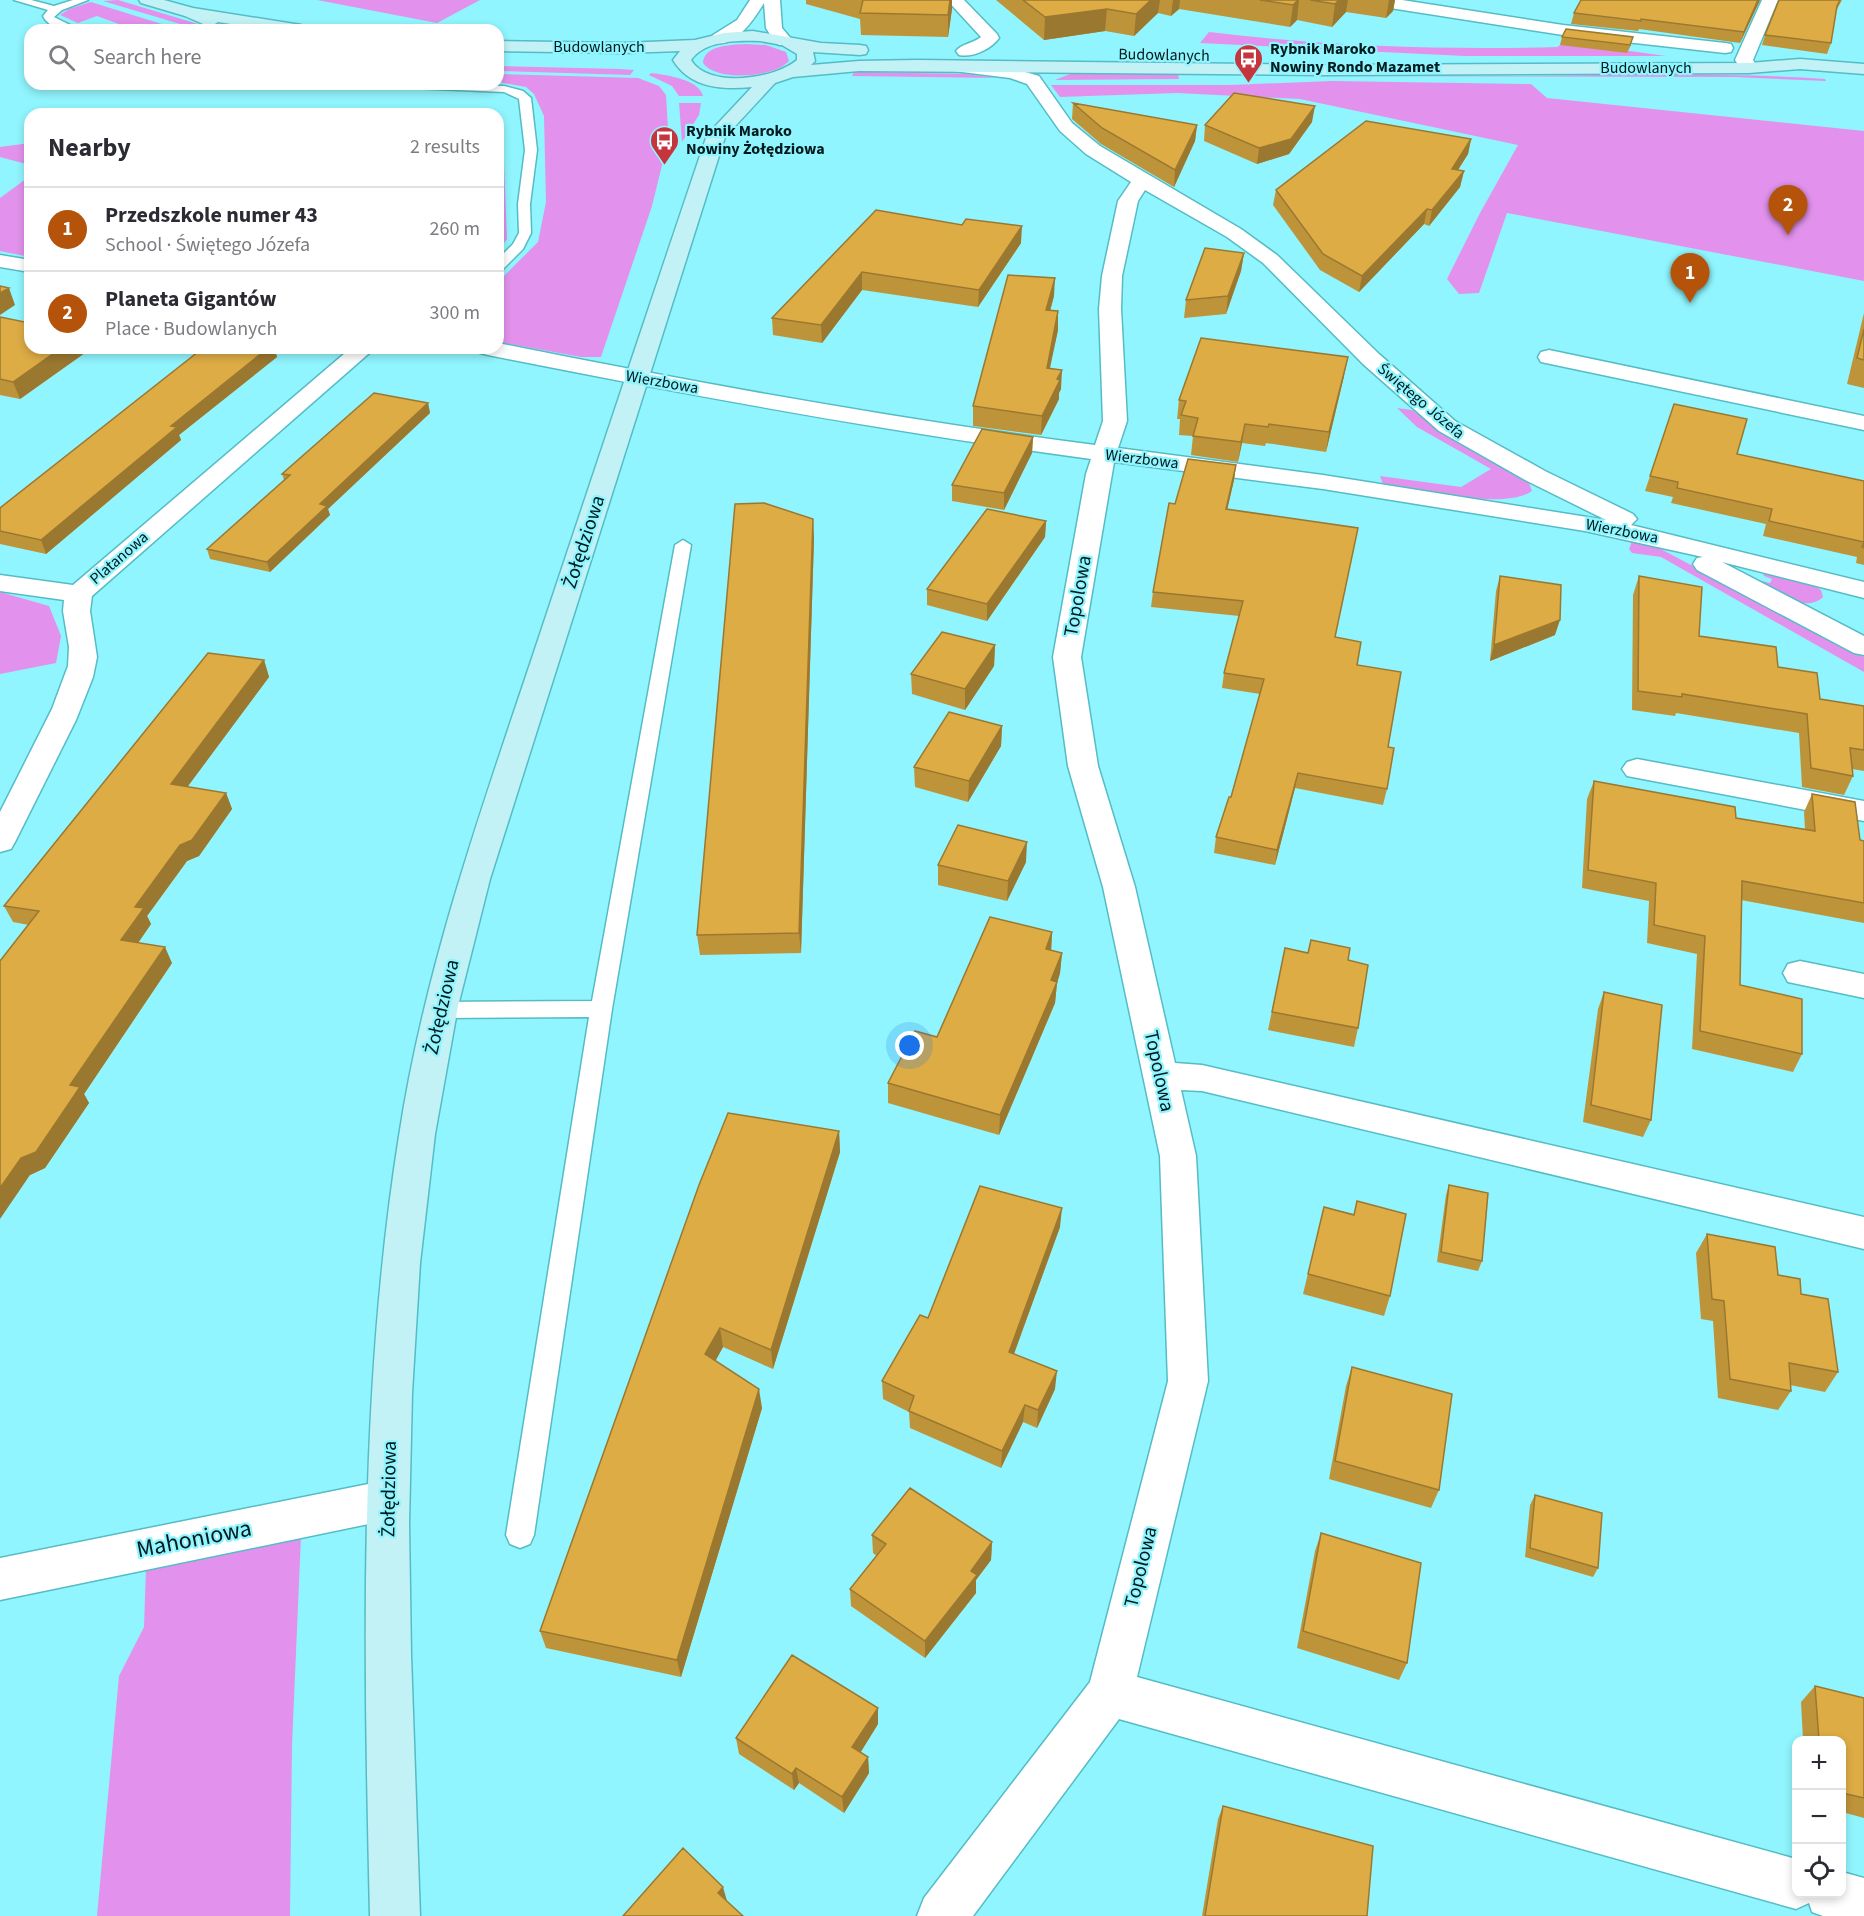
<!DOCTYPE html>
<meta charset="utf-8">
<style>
body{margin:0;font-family:"Source Sans 3",sans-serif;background:#f2f2f3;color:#2b2b33}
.controls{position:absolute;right:18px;bottom:18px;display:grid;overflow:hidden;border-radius:12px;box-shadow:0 3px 9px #0003}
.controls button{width:54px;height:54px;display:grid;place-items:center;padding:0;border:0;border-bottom:2px solid #e1e1e2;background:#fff;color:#2b2b33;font:30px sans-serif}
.you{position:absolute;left:910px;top:1046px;width:21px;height:21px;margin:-15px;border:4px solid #fff;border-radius:50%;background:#1a73e8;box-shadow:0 0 0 9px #1a73e833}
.badge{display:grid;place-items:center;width:39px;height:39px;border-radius:50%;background:#b45309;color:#fff;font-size:20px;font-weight:700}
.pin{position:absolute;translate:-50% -50px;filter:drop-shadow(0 2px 3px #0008)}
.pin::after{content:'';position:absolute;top:32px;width:21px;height:18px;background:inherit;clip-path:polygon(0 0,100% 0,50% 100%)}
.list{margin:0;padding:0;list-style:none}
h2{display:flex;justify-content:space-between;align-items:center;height:78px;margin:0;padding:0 24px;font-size:26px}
h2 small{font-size:20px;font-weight:400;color:#7c7c81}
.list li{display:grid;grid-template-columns:39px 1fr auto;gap:18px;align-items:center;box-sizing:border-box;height:84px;padding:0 24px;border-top:2px solid #e1e1e2}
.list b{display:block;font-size:22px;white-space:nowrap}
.list p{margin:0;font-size:20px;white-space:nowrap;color:#7c7c81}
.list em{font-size:20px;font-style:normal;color:#7c7c81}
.icon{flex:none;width:33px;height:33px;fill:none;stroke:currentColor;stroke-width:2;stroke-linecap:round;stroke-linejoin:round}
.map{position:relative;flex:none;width:1864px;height:1916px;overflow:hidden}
.search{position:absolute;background:#fff;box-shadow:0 3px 9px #0003;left:24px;top:24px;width:480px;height:66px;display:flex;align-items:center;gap:15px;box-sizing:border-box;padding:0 21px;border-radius:18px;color:#7c7c81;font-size:22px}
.panel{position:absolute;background:#fff;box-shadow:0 3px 9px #0003;left:24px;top:108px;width:480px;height:246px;border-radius:18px}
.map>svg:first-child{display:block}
.green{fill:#e292ec}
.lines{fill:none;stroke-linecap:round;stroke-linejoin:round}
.lane-casing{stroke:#55bcc5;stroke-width:3}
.street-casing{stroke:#55bcc5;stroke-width:3}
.secondary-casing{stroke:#55bcc5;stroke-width:3}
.lane{fill:#fff;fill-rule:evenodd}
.street{fill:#fff;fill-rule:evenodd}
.secondary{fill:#c2f2f6;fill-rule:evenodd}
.wall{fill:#be943b}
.shaded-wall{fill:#9b7830}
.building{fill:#ddac45;stroke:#9b7830;stroke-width:1.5}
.labels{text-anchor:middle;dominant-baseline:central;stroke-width:4.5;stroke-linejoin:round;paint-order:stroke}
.far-street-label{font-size:16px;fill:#001b1d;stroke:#90f5fe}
.far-poi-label{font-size:16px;font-weight:bold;fill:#001b1d;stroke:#90f5fe;text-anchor:start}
.street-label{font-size:20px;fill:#001b1d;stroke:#90f5fe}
.near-street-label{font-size:24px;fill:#001b1d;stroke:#90f5fe}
</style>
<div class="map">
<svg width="1864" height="1916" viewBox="0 0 1864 1916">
<rect width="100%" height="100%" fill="#90f5fe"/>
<path class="green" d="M118,0L218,30H200L103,1Z
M317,0H480L437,23Z
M91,2L181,30H135L97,16L78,23L60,15L69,9Z
M1209,32C1324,46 1441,50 1557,47L1565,42L1666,56H1464L1200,43Z
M745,44L766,45L786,52L789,61C774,78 716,82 703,63C704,45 731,45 745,44Z
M498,66L619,69L634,70L630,75L498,71Z
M1100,69L1178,74L1179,79L1055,80L1075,72Z
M854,72L966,74L996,78L852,76Z
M651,73C666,75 699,79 703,96H679L672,86L649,75Z
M1335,73C1396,74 1457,76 1518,76C1621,75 1723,72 1825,79L1826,81L1734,77L1309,76L1307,74Z
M498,74L638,78L659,86L666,95L668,128L665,153L652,206L601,357H581L498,342V282L538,242L546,202L544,116L534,94L526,87L498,82Z
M1332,81L1531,84L1547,98L1864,131V281L1507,213L1479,293L1459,294L1447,279L1480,213L1518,145L1300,99L1177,93L1060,97L1051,85H1229Z
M679,103H701L699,115L682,142Z
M30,143V165L0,157V147Z
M498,162L504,163L507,239L498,251Z
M30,176V257L0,251V198Z
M1397,408L1412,410L1455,441L1529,483L1532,491C1504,511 1417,489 1383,484L1380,476L1461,487L1491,469L1417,427Z
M1633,539L1657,547L1864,657V672L1661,557L1632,553L1629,549Z
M1763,573L1814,585L1821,590L1823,597C1805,614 1775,592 1758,584L1762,581L1770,583L1772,579L1764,576Z
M0,592L49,606L61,636L56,663L0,674Z
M301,1536L292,1745L290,1916H97L119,1676L144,1627L146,1568Z"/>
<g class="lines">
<defs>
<path id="lane" d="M14,0H31L54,6L73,0H88L62,10L54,17L80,30C67,30 49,29 43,16L48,10Z
M382,84L504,86L523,91L531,98L537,150L530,204L531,233L523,249L503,269L498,270V259L513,244L519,233L518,204L525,150L519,99L504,92L388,87Z
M683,540L691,545L612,1009L534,1535L530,1544L520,1548L510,1544L506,1535L589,1017L440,1018L432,1016L429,1010L432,1004L440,1002L592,1001L675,545Z"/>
<path id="street" d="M750,0H780L782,28L793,41L791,45H779L774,41L766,28L764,3C754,19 736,48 713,43L711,39L713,35L737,20Z
M947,0H964L997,34L999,38C991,49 973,58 959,55L956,51C961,44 974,43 981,37Z
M1363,0H1402L1563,25L1725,43L1731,44L1733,48L1731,52L1725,53L1563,35L1371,5Z
M1762,0H1778L1753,60L1758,68L1755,72H1743L1735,60Z
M960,62L1012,68L1039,76L1072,123L1100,146L1241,229L1277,255L1379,354L1455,421L1545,471L1633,514L1637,519L1631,525L1864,582V598L1722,562L1864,636V655L1854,653L1697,570L1693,564L1697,558L1703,557L1585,531L1323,489L1114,462L1081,657L1098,766L1135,887L1175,1063L1202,1065L1864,1217V1249L1202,1091L1181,1090L1196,1156L1208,1381L1137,1677L1796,1859V1894H1842V1872L1864,1878V1916H1823L1812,1912L1809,1903L1796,1909L1119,1719L973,1916H917L924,1898L1090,1682L1168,1381L1160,1156L1103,887L1068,766L1053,657L1086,474L1091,459C889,432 688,395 488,355L480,353L477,348H498V343C696,383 895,419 1095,445L1103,421L1099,309L1102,276L1118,201L1131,182L1086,154L1060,131L1027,84L1010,78L954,71L951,67L954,63ZM1145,190L1227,237L1263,263L1363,364L1439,431L1527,481L1606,520L1323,475L1118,448L1127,421L1121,309L1122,276L1138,201Z
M0,255L30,260V272L0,267Z
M351,348H375L92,596L90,611L97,657L93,677L76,720L15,842L11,849L0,852V812L52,709L68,666L69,647L63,611L64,600L0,591V575L73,585Z
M1549,350L1864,416V430L1541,362L1538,357L1541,352Z
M1637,759L1864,801V821L1627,776L1622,769L1627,762Z
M1800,961L1864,974V998L1788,982L1783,973L1788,964Z
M388,1480L403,1486L409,1500L403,1514L388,1520L0,1600V1558Z"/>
<path id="secondary" d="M139,0H164L193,8L301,25L309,30H269L218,22L210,27L185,16L141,3Z
M753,31L821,43L860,45L866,46L868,50L866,54L860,55L813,52L815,61L811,65L859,61L917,60L1324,65L1749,63L1800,59L1864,64V74L1800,69L1749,73L1324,75L859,71L793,77L775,83L725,137L490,879L458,1006L435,1134L420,1263L412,1393L409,1524L411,1655L420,1916H370C364,1656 358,1394 399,1136C424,972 479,816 532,658C590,484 648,309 707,135L752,87C721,90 690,88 673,60L680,51L624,53L498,51V41L624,43L695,40L724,33ZM760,41L782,45L797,54V60C775,79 708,89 691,60C705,40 738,40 760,41Z"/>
</defs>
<use href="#lane" class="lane-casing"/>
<use href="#street" class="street-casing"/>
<use href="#secondary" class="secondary-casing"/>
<use href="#lane" class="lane"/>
<use href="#street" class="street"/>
<use href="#secondary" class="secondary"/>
</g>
<path class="wall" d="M806,0H952V9L948,37L861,35L860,19L806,4Z
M996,0H1395L1393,11L1386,18L1346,12L1332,27L1297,20L1290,27L1179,9L1171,16L1158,13L1134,36L1105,31L1044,40Z
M1760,0L1740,43L1639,29L1638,31L1571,24L1574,13Z
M1779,0H1842L1836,11L1831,43L1827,54L1762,45L1765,35Z
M1562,37L1631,45L1627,53L1560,45Z
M1073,103L1197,125L1195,141L1174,187L1101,144L1072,119Z
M1312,122L1289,154L1257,164L1204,141L1205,125Z
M1471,139L1468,154L1458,170L1464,171L1460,187L1429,226L1424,224L1359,292L1320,270L1273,205L1276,190Z
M876,210L1021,243L978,307L862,290L822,343L773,335L772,318Z
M1244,253L1241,271L1226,314L1184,318L1186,300Z
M1054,296L1050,311H1058V330L1049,369L1061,389L1059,393V399L1041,435L973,426V406Z
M1864,313V388L1847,384Z
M0,317L30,348H88L89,350L20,399L0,395Z
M203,348H274L277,357L179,435L181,440L46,554L0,544V508Z
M1344,376L1326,452L1266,443L1265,446L1242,443L1238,462L1191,455L1193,436L1179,435L1180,419H1177L1179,400Z
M428,403L430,413L328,509L330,515L270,572L210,559L207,549L284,480L282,474Z
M1674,404L1737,454L1864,481V565L1856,563L1857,557L1763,536L1766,524L1671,503L1673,497L1645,491Z
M1033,437L1032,453L1004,510L952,501V485Z
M1236,465L1234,480L1227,509L1335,637L1357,665L1388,747L1387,789L1383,805L1295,788L1275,865L1214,853L1216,837L1231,797L1260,694L1222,688L1224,673L1239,616L1151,607L1153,592L1175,504Z
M1046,521L1045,537L987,621L927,605V589Z
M814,538L801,953L700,955L697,935Z
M1500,576L1555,635L1490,661L1496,591Z
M1639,576L1699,636L1778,667L1820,699L1864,706V771L1852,769L1853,776L1844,795L1802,787L1799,733L1676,713L1675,716L1632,710L1633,595Z
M995,645L994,666L965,710L912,694L911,674Z
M264,660L269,677L187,787L226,793L232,809L199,856L187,861L147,916L151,924L138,943L172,963L84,1094L89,1103L45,1168L30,1175L29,925L13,922L4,906Z
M1002,726L1001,746L968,802L915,787L914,767Z
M1594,781L1736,818L1805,829L1804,812L1812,794L1860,840L1864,841V923L1741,900L1740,985L1802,1054L1793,1072L1692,1049L1697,954L1647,943L1649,901L1582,888L1587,799Z
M1026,862L1007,901L938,885V865Z
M1052,932L1051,950L1062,953L1060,973L1057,983L1055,1003L999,1135L888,1103V1083Z
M1285,948L1348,960L1358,1028L1354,1047L1268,1030Z
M1604,992L1651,1120L1643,1137L1583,1122L1598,1009Z
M839,1131L840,1152L773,1369L723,1347L715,1361L762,1408L681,1677L546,1648L540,1631L699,1185Z
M1449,1185L1482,1261L1478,1271L1437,1262L1446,1195Z
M1357,1201L1390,1296L1384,1316L1303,1294L1324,1207L1354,1214Z
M1060,1227L1014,1354L1055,1389L1037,1428L1023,1422L1001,1468L910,1428L909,1412L883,1399L882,1381L928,1318Z
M1707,1234L1778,1275L1801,1294L1838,1372L1825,1392L1790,1385L1791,1391L1778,1410L1718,1398L1713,1321L1701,1319L1696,1253Z
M1352,1367L1439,1490L1431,1508L1329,1479L1346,1386Z
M1535,1495L1598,1568L1593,1577L1525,1557L1530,1505Z
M1321,1533L1407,1663L1399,1680L1297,1648L1315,1551Z
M872,1535L992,1542L991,1560L976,1580V1593L925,1658L851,1606L850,1589L877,1556L873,1553Z
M1815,1686L1864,1698V1818L1842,1812V1740H1803L1801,1702Z
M878,1708V1724L860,1753L868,1757L869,1773L844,1813L799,1783L794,1790L739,1754L736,1738Z
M1223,1806L1367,1916H1202L1218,1819Z"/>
<path class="shaded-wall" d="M950,0H952V9L948,37V15Z
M1151,0H1160L1158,13L1134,36L1136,14Z
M1173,0H1180L1179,9L1171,16Z
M1298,0H1299L1297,20L1290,27L1293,5Z
M1339,0H1348L1346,12L1332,27L1335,4Z
M1389,0H1395L1393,11L1386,18Z
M1758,0H1760L1740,43L1744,32Z
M1107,9L1105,31L1044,40L1045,17Z
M1315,106L1312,122L1289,154L1257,164L1259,148Z
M1197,125L1195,141L1174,187L1175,170Z
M1471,139L1468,154L1449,184L1452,169Z
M1464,171L1460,187L1429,226L1432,210Z
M1427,209L1424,224L1359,292L1362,276Z
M1022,226L1021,243L978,307L979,290Z
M1244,253L1241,271L1226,314L1228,296Z
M862,272V290L822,343L821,325Z
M1055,278L1054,296L1045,329L1046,310Z
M9,288L15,305L0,315V293Z
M1058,311V330L1046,387L1047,368Z
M61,348H88L89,350L20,399L13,382Z
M268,348H274L277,357L179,435L181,440L46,554L41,540L171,426Z
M1348,357L1344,376L1326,452L1329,432Z
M1062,370L1061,389L1059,393V399L1041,435L1042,416L1057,379Z
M428,403L430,413L328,509L330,515L270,572L267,562L320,504Z
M1245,424L1242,443L1238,462L1241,442Z
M1033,437L1032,453L1004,510V493Z
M1236,465L1234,480L1224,524L1226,509Z
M813,519L814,538L801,953L799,933Z
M1046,521L1045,537L987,621V604Z
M1560,620L1555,635L1490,661L1494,645Z
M995,645L994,666L965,710V689Z
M264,660L269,677L177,801L171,784Z
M1002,726L1001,746L968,802L969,781Z
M1298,773L1295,788L1275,865L1277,850Z
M226,793L232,809L199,856L187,861L147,916L151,924L129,956L121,940L135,907L180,845Z
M1027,842L1026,862L1007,901L1008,881Z
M1052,932L1051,953L1046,949Z
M165,947L172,963L84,1094L89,1103L45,1168L30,1175L0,1219V1188Z
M1062,953L1060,973L1057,983L1055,1003L999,1135L1000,1115Z
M839,1131L840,1152L773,1369L771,1350Z
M1062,1208L1060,1227L1008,1370L1009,1352Z
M720,1328L723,1347L709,1373L705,1354Z
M1057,1371L1055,1389L1037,1428L1038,1410Z
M759,1389L762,1408L681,1677L677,1660Z
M1025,1405L1023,1422L1001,1468L1002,1451Z
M992,1542L991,1560L976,1580V1593L925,1658V1641L971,1571Z
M878,1708V1724L854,1763L852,1747Z
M868,1757L869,1773L844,1813L842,1797Z
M796,1768L799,1783L794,1790L792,1774Z
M723,1887L727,1901L718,1893Z"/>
<path class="building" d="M863,0H950L948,15L860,13Z
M1023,0H1151L1136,14L1107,9L1045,17Z
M1260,0H1298L1293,5Z
M1310,0H1339L1335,4Z
M1581,0H1758L1744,32L1641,19V21L1574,13Z
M1779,0H1840L1837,6L1831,43L1765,35Z
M1566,29L1633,37L1630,45L1562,37Z
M1234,93L1315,106L1291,139L1259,148L1205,125Z
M1073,103L1197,125L1175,170L1102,128Z
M1366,121L1471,139L1452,169L1464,171L1432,210L1427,209L1362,276L1323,254L1276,190Z
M876,210L962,225L966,219L1022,226L979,290L862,272L821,325L772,318Z
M1205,248L1244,253L1228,296L1186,300Z
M1008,275L1055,278L1046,310L1058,311L1047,368L1062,370L1057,379L1060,380L1042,416L973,406Z
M0,286L9,288L0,293Z
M0,317L30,323V348H61L13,382L0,379Z
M1864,329V360L1857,358Z
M1201,338L1348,357L1329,432L1269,424L1268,427L1245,424L1241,442L1193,436L1198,418L1181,415L1186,401L1179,400Z
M203,348H268L171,426L177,427L41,540L0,531V508Z
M374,393L428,403L320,504L327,506L267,562L207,549L290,475L282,474Z
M1674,404L1747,419L1737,454L1864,481V548L1862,547L1864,542L1769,521L1772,509L1677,488L1678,482L1650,476Z
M982,429L1033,437L1004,493L952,485Z
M1188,459L1236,465L1226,509L1358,528L1335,637L1361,642L1357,665L1401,672L1388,747L1394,748L1387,789L1298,773L1277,850L1216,837L1229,797H1231L1264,679L1224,673L1243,601L1153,592L1169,503L1175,504Z
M764,503L813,519L799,933L697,935L735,504Z
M987,509L1046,521L987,604L927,589Z
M1500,576L1561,585L1560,620L1494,645Z
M1639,576L1702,587L1699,636L1776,647L1778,667L1817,673L1820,699L1864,706V750L1850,748L1853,776L1811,768L1807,714L1682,694V697L1638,691Z
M942,632L995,645L965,689L911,674Z
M208,653L264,660L171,784L226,793L192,840L180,845L135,907L144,908L121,940L165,947L70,1085L80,1087L36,1152L21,1158L0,1188V961L39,911L4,906Z
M949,712L1002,726L969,781L914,767Z
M1594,781L1735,807L1736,818L1815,831L1812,794L1855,802L1860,840L1864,841V903L1742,881L1740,985L1802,999V1054L1700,1031L1705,936L1654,925L1656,883L1588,870Z
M958,825L1027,842L1008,881L938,865Z
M990,917L1052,932L1046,949L1062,953L1051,980L1057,982L1000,1115L888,1083L915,1031L937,1037Z
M1311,940L1350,948L1348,960L1368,965L1358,1028L1272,1012L1285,948L1308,953Z
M1604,992L1662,1005L1651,1120L1591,1105Z
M728,1113L839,1131L771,1350L720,1328L705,1354L759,1389L677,1660L540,1631L699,1185Z
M1449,1185L1488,1193L1482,1261L1441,1252Z
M980,1186L1062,1208L1009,1352L1057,1371L1038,1410L1025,1405L1002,1451L909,1411L914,1396L882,1381L920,1315L928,1318Z
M1357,1201L1406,1214L1390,1296L1308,1274L1324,1207L1354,1215Z
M1707,1234L1775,1247L1778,1275L1800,1279L1801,1294L1828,1299L1838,1372L1789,1363L1791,1391L1730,1379L1724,1301L1712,1299Z
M1352,1367L1452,1394L1439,1490L1335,1461Z
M910,1488L992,1542L971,1571L977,1575L925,1641L850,1589L886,1544L872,1535Z
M1535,1495L1602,1513L1598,1568L1530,1548Z
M1321,1533L1421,1563L1407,1663L1303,1631Z
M792,1655L878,1708L852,1747L868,1757L842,1797L796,1768L792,1774L736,1738Z
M1815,1686L1864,1698V1798L1842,1793V1740H1819Z
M1223,1806L1373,1846L1367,1916H1205Z
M683,1848L723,1887L718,1893L743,1916H623Z"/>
<defs>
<symbol id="bus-pin" viewBox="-11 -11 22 30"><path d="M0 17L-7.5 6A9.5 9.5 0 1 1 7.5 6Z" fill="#c5353d" stroke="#90f5fe"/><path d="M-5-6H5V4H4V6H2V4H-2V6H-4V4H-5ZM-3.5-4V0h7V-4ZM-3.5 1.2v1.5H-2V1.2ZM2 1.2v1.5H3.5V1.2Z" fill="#fff"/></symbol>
</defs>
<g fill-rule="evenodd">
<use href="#bus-pin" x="1232" y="42" width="33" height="45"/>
<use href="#bus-pin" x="648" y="124" width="33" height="45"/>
</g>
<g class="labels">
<g class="far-street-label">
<text x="599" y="47">Budowlanych</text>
<text transform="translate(1164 55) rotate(1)">Budowlanych</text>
<text x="1646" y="68">Budowlanych</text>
<text transform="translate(662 382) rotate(10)">Wierzbowa</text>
<text transform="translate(1421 401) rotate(40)">Świętego Józefa</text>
<text transform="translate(1142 459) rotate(7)">Wierzbowa</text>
<text transform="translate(1622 531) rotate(11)">Wierzbowa</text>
<text transform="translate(119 558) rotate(-41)">Platanowa</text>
</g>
<g class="far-poi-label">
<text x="1270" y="49">Rybnik Maroko<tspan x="1270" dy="18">Nowiny Rondo Mazamet</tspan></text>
<text x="686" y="131">Rybnik Maroko<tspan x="686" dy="18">Nowiny Żołędziowa</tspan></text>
</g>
<g class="street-label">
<text transform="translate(584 542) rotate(-72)">Żołędziowa</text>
<text transform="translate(1078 596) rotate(-80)">Topolowa</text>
<text transform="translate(442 1007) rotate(-77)">Żołędziowa</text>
<text transform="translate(1159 1071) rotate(78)">Topolowa</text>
<text transform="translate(389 1489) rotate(-89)">Żołędziowa</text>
<text transform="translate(1141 1567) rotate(-76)">Topolowa</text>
</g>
<g class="near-street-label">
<text transform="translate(194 1539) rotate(-11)">Mahoniowa</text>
</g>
</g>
</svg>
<div class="controls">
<button>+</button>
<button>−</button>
<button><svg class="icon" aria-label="locate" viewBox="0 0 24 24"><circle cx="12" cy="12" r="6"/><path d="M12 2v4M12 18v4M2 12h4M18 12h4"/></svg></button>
</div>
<div class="you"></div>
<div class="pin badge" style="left:1690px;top:303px">1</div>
<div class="pin badge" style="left:1788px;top:235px">2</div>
<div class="search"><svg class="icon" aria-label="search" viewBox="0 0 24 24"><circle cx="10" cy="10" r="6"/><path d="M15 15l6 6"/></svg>Search here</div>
<section class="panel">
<h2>Nearby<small>2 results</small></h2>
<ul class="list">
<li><span class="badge">1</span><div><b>Przedszkole numer 43</b><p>School · Świętego Józefa</p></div><em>260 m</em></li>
<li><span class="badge">2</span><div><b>Planeta Gigantów</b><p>Place · Budowlanych</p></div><em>300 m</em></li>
</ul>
</section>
</div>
